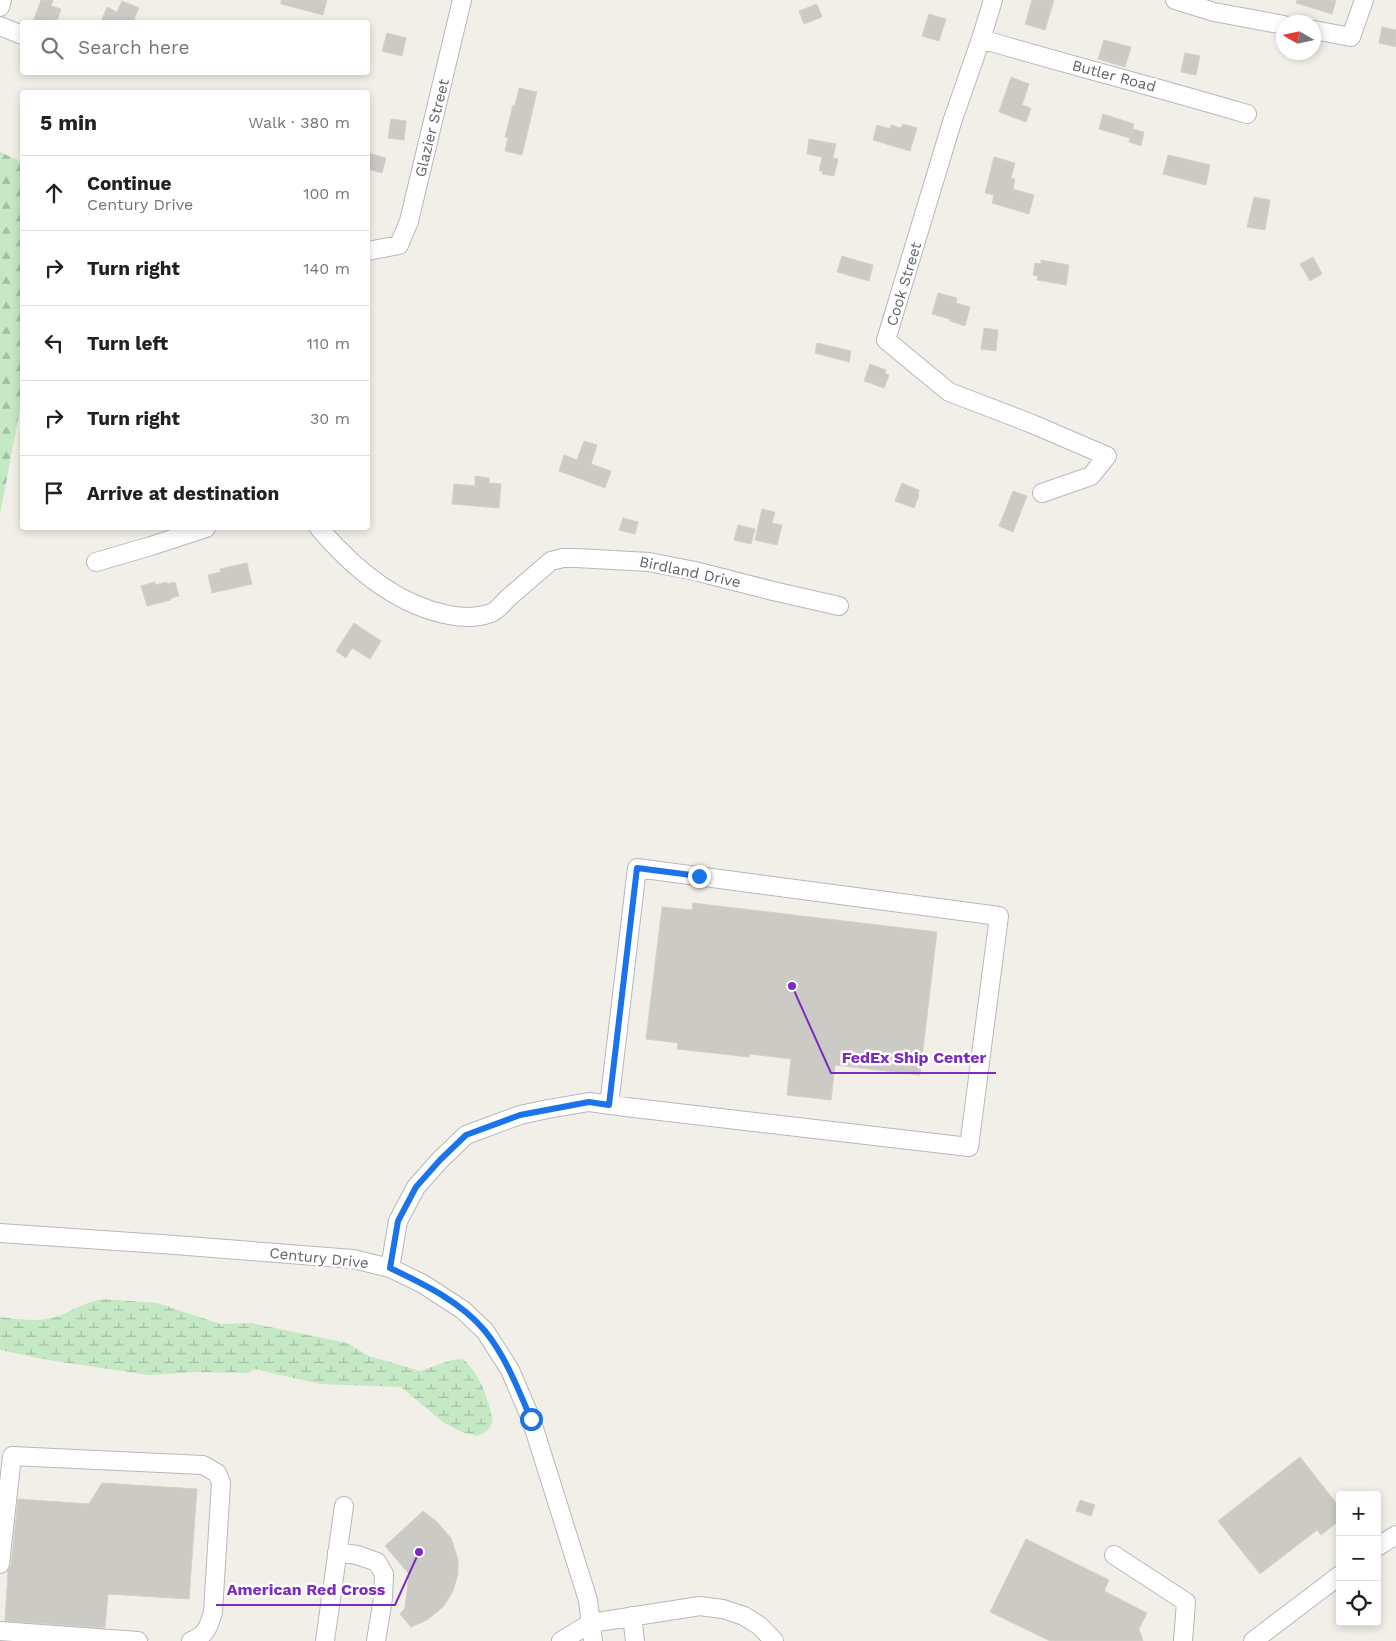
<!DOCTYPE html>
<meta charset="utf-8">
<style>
body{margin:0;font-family:"Work Sans",sans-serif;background:#f6f6f6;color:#202124}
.controls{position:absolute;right:15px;bottom:15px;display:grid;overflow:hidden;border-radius:5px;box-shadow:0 2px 8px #0003}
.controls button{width:45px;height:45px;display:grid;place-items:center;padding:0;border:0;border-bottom:1px solid #e0e0e0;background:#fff;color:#202124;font:25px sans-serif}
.compass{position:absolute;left:1276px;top:15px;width:45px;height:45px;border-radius:50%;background:#fff;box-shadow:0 2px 8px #0003;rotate:279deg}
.stop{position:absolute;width:15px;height:15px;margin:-11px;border:4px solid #1a73e8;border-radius:50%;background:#fff}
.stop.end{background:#1a73e8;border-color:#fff;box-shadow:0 1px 5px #0008}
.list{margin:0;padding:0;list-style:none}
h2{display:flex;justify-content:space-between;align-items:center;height:65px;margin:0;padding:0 20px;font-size:21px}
h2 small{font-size:16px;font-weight:400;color:#757577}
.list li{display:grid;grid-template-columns:32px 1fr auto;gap:15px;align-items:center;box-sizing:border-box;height:75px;padding:0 20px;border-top:1px solid #e0e0e0}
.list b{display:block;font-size:19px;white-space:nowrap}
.list p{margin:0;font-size:16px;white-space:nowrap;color:#757577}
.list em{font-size:16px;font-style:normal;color:#757577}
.icon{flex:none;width:28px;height:28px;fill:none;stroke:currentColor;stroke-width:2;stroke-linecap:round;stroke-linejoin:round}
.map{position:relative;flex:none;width:1396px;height:1641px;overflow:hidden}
.search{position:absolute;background:#fff;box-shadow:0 2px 8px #0003;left:20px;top:20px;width:350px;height:55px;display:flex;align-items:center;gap:12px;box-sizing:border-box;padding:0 18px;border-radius:5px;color:#757577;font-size:19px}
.panel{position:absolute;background:#fff;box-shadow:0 2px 8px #0003;left:20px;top:90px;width:350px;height:440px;border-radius:5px}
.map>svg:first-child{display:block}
.forest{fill:url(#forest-firs)}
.wetland{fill:url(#wetland-marsh)}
.building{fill:#cccac5;stroke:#d6d1c6}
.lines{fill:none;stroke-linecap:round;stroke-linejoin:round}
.minor-casing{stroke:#b5b8bc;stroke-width:20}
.minor{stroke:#fff;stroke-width:18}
.route{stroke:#1a73e8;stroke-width:6}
.labels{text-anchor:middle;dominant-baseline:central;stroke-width:5;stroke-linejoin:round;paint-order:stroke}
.street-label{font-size:15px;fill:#5f6368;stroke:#fff}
.leader{fill:none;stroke:#7b2cbf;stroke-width:2}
.callout-dot{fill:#7b2cbf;stroke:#fff;stroke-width:2}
.callout-label{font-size:16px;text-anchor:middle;font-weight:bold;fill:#7b2cbf;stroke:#fff;stroke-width:5;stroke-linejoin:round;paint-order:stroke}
</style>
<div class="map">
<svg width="1396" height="1641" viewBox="0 0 1396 1641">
<defs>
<pattern id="forest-firs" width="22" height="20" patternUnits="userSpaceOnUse" patternTransform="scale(1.25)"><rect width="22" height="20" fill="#c5e8c5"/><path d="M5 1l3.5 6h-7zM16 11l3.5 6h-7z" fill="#a3c0a4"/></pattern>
<pattern id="wetland-marsh" width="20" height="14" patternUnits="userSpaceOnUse" patternTransform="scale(1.25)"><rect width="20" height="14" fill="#c5e8c5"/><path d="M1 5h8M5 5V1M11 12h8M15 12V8" fill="none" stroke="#a3c0a4"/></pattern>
</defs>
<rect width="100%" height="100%" fill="#f1efe8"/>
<path class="forest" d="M0,152L22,162V399L0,514Z"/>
<path class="wetland" d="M104,1299L157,1303L221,1324L251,1323L347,1343L369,1356L420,1371L452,1360L463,1359C481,1376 488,1398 493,1422L487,1431L477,1436L462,1432L444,1423L401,1387L320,1384L254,1369L249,1373L197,1372L149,1375L48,1360L0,1350V1317C19,1319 40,1323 59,1316C76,1309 85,1302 104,1299Z"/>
<path class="building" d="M41,0H53L51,6L61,9L57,21L53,19L52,22H33Z
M281,0H327L323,15L281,4Z
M1032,0H1054L1045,30L1025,24Z
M1297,0H1336L1332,14L1296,3Z
M122,1L139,8L134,19L141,22H101L107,7L117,12Z
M817,4L822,17L804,24L799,11Z
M929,14L946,19L939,41L922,36Z
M1382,27L1396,30V47L1379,43Z
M387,33L406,38L402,56L382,51Z
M1104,40L1131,47L1125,67L1098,59Z
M1185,53L1200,56L1196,75L1181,72Z
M1011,77L1029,84L1022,105L1031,108L1026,122L999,112Z
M519,88L537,92L522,155L505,151L508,138L505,137L513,105H515Z
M1103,114L1134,124L1130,138L1099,129Z
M391,119L406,121L404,140L388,138Z
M903,124L917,128L910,151L873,140L877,125L890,129L891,125L901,128Z
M1133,129L1144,132L1141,146L1129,142Z
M809,139L836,144L833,158L838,159L834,176L822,174L823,171H819L822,157L807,154Z
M368,153L386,158L382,173L368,169Z
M1168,155L1210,165L1206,185L1163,174Z
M994,157L1015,163L1011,178L1015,179L1013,189L1034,195L1029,214L992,203L994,195L985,193Z
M1254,197L1270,200L1265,230L1247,227Z
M842,256L873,265L869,281L837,272Z
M1313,257L1322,274L1310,281L1300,264Z
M1041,260L1069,265L1066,285L1037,280L1038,276L1033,275L1035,263L1041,264Z
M938,293L957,298L956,303L970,307L965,326L950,321V319L932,314Z
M984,328L998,330L996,351L981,349Z
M817,343L851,351L849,362L815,353Z
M870,364L886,370L885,373L889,375L884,388L864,381Z
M584,441L597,445L591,464L611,471L605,488L559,471L564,455L577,460Z
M475,476L489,478V483L501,484L499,508L452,504L454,484L475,486Z
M902,483L919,490L918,494L919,495L914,508L895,501Z
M1013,491L1027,496L1013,532L999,526Z
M762,509L775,512L772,523L782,525L777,545L755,540Z
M623,518L638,522L635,534L619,530Z
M738,525L755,529L751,544L734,540Z
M247,563L252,584L212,593L208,575L221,572L220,569Z
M155,582V585L167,582V584L175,582L179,596L171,598V600L147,606L141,586Z
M354,623L381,641L370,659L352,648L346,658L336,651Z
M693,903L937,932L920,1075L835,1065L831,1100L787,1095L791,1059L750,1054L749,1057L677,1049L678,1043L646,1039L662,907L692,910Z
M1300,1457L1340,1508V1520L1321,1535L1317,1530L1260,1574L1218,1521Z
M102,1483L197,1489L189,1599L108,1594L105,1628L5,1621L8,1570L11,1565L18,1499L89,1504Z
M1080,1500L1095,1505L1091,1516L1076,1511Z
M423,1511L436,1521L451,1538L458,1560V1574L453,1591L443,1607L427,1620L411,1627L400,1614L405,1608L409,1574L385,1546Z
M1026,1539L1109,1580L1104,1591L1147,1613L1139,1629L1143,1641H1050L990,1612Z"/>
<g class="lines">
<defs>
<path id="minor" d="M993,0L981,39L952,122L886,340L949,392L1030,423L1107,456L1091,476L1042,493
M1175,0L1214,12L1284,25
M0,7L2,0
M0,26L22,35
M1314,30L1351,37L1364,0
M981,39C1070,65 1159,88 1247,114
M368,251L399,245L409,221L462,0
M319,528C353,568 396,605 449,615C463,618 477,618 491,613C497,611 503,603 508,598C522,586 537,573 551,561L563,558H576L649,562L695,571L773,591L839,606
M96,562L151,546L206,528
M0,1233L175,1245L353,1259L390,1268L423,1284L463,1310L485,1331L510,1370L531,1419L588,1600L593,1641
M390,1268L398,1221L416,1187L440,1160L466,1135L520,1115L548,1109L589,1102L626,1107L969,1147L999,916L637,868L609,1105
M1377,1547L1396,1535
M337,1552L357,1555L377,1562L384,1574L383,1598L376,1641
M1114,1555L1186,1602L1183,1641
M0,1564L12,1456L203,1465L217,1473L221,1483L213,1612C209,1626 206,1636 191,1641
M632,1616L635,1641
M0,1631L138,1641
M325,1641L344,1506
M561,1641L591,1623L700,1606L723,1609L744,1616L760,1626L774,1641
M1253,1641L1340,1575"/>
</defs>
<use href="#minor" class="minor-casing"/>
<use href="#minor" class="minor"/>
</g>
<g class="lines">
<path class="route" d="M531,1419C518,1389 506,1357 485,1331C461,1302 424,1284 390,1268L398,1221L416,1187L440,1160L466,1135L520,1115L589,1102L609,1105L637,868L699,876"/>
</g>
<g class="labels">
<g class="street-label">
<text transform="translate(1114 76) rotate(15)">Butler Road</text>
<text transform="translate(432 128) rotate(-76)">Glazier Street</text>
<text transform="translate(904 284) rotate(-73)">Cook Street</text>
<text transform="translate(690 572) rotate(12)">Birdland Drive</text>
<text transform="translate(319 1258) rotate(6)">Century Drive</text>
</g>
</g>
<path class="leader" d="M792 986L831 1073H996M419 1552L395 1605H216"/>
<g class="callout-dot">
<circle cx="792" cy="986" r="5"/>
<circle cx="419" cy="1552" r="5"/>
</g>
<g class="callout-label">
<text x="914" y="1063">FedEx Ship Center</text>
<text x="306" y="1595">American Red Cross</text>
</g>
</svg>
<div class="controls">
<button>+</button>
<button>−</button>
<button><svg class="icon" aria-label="locate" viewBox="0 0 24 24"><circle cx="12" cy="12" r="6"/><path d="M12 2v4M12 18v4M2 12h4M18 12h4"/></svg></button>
</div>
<svg class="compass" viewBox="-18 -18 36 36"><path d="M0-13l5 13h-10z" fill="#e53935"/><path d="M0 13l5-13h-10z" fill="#757577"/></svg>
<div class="stop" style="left:531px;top:1419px"></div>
<div class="stop end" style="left:699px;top:876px"></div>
<div class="search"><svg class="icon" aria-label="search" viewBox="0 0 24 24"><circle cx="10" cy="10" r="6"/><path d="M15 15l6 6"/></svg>Search here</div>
<section class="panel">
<h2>5 min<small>Walk · 380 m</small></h2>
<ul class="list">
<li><svg class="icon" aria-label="ahead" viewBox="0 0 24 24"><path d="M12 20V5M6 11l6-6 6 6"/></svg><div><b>Continue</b><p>Century Drive</p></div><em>100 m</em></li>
<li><svg class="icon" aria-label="right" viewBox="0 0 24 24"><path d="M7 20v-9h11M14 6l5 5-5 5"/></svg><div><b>Turn right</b></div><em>140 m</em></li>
<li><svg class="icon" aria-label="left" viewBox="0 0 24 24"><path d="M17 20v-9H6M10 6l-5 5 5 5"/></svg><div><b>Turn left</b></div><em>110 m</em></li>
<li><svg class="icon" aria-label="right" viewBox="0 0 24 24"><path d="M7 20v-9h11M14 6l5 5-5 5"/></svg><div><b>Turn right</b></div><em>30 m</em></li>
<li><svg class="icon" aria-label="arrive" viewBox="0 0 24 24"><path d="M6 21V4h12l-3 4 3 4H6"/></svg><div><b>Arrive at destination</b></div></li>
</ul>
</section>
</div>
